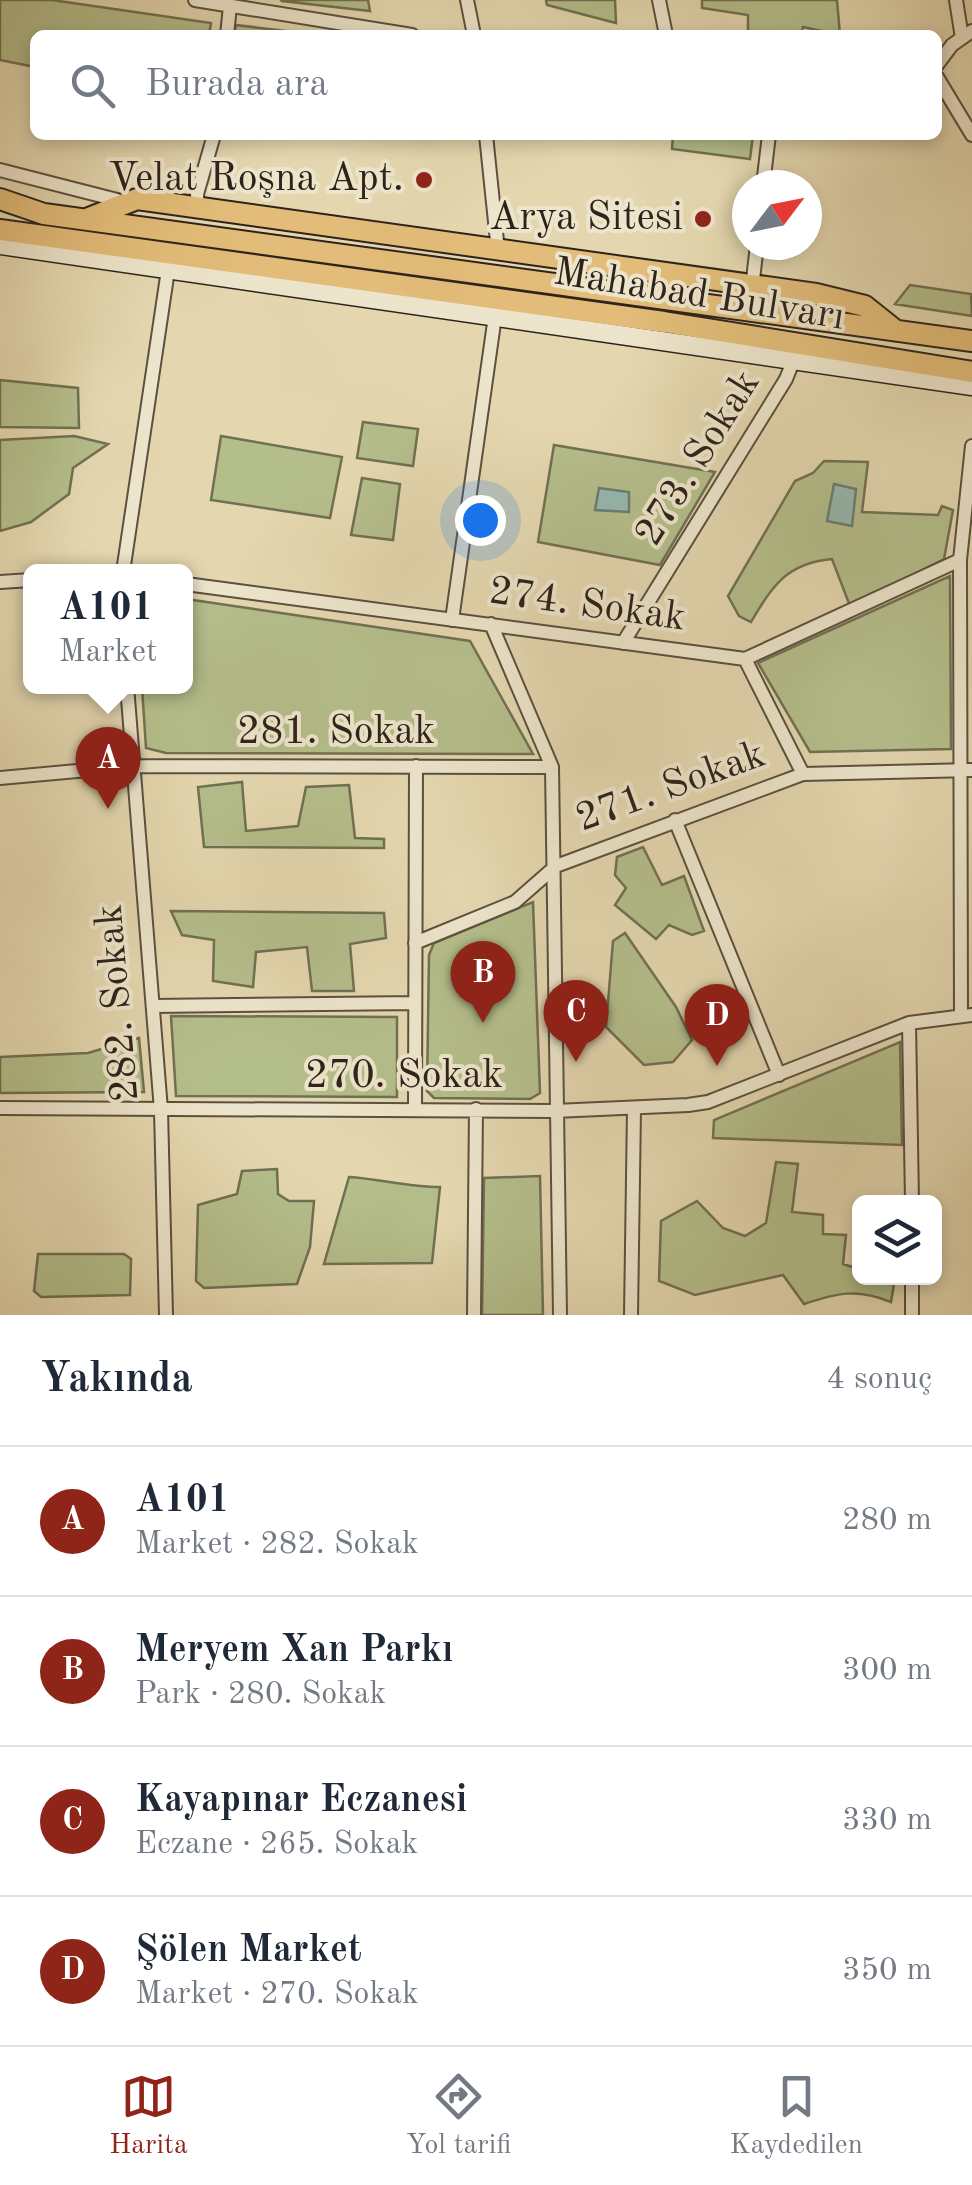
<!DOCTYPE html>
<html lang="tr">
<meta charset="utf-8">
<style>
body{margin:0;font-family:"Old Standard TT",serif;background:#f6f6f7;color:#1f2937}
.controls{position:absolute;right:30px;bottom:30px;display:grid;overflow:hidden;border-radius:15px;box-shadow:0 5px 15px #0003}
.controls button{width:90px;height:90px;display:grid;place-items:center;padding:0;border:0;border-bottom:2px solid #e0e1e3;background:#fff;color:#1f2937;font:50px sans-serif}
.compass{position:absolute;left:732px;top:170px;width:90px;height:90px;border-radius:50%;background:#fff;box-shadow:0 5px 15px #0003;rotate:58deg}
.you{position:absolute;left:480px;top:520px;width:35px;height:35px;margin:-25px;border:8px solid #fff;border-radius:50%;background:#1a73e8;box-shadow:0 0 0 15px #1a73e833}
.badge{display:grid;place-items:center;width:65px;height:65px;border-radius:50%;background:#8f2418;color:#fff;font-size:32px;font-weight:700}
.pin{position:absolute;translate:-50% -82px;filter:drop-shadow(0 2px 5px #0008)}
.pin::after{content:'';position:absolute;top:52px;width:35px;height:30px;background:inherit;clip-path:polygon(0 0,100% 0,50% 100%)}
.popup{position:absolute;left:23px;top:564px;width:170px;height:130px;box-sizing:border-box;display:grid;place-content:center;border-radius:15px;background:#fff;filter:drop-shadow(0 2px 8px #0005);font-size:32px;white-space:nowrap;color:#747a83}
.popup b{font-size:38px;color:#1f2937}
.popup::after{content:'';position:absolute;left:50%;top:100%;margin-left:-20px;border:20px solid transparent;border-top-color:#fff}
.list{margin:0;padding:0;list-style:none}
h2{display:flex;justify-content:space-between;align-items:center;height:130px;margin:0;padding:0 40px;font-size:42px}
h2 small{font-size:32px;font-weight:400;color:#747a83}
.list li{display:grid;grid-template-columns:65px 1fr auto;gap:30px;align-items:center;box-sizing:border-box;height:150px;padding:0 40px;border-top:2px solid #e0e1e3}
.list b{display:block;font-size:38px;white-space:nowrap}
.list p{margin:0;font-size:32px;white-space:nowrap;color:#747a83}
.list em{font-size:32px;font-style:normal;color:#747a83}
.icon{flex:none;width:55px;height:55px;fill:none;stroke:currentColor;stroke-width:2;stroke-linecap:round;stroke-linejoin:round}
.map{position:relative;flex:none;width:972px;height:1315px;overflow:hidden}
.search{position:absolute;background:#fff;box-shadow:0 5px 15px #0003;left:30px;right:30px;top:30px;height:110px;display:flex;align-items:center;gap:25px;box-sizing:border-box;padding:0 35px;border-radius:15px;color:#747a83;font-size:38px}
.sheet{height:730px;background:#fff}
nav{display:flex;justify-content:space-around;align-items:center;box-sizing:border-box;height:140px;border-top:2px solid #e0e1e3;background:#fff;font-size:28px;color:#747a83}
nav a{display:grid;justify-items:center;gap:5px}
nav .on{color:#8f2418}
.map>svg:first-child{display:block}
.green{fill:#b4be8b;stroke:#717053;stroke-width:2.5}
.water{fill:#96b8b0;stroke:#6c7c74;stroke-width:2.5}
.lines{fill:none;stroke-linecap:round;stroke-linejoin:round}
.minor-casing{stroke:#5c5040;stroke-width:16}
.secondary-casing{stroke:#2e231b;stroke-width:21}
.primary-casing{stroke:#2e231b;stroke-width:24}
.minor{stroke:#ede5cb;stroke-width:12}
.secondary{stroke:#ede5cb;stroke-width:18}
.primary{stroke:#e2bc78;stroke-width:20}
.poi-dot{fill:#8f2418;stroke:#ede5cb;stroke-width:4}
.labels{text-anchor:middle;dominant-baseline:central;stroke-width:8;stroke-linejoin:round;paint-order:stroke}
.poi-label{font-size:40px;fill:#2e231b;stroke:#ede5cb;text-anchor:end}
.street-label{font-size:40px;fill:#2e231b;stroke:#ede5cb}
</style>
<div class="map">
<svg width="972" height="1315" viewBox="0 0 972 1315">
<rect width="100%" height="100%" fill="#e4d7af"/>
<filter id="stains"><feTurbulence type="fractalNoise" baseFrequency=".002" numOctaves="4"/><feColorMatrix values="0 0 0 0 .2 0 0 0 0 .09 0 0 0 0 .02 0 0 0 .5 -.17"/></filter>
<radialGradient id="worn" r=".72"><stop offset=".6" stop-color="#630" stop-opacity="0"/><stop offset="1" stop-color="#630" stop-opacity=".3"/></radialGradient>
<path class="green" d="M0,0H52L211,23L209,35H35V67L0,60Z
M281,0H368L370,11L282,1Z
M546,0H615L616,23L547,5Z
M702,0H837L840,35L803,27L801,35H748V15L702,8Z
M236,25L320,35H234Z
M673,135H753L750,159L672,149Z
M910,285L971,294L972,316L895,304Z
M0,380L78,388L79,428L0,427Z
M363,422L418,429L413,466L357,458Z
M74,436L108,444L73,468L69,494L31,522L0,531V440Z
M221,436L342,457L330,518L211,500Z
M554,445L715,472L660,565L538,542Z
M824,461L868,462L862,512L938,515L942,506L953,510L944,559L850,606L832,559C786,563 772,587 751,622L739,616L728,596L795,481L813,473Z
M362,478L400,484L393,540L351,535Z
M950,576L951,749L810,752L758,663Z
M186,599L470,641L533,754L166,753L146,748L142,687L186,686Z
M242,782L246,831L298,826L306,787L349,785L355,838L384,839V848L204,847L198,787Z
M643,847L662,885L684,876L704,931L692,935L669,925L656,939L615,905L626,888L615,875L617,857Z
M533,902L540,1093L530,1099L434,1098L427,1091L429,955L434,943Z
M171,911L384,913L386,938L350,944L354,991H312L307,947L256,952L253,987L213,981L214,940L182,935Z
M625,933L676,1007L692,1040L673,1062L644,1065L606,1027L613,941Z
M171,1016L397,1017V1097L176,1096Z
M139,1038L144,1092L0,1093V1057L88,1053Z
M900,1042L902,1145L713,1138L714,1120Z
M776,1162L798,1164L792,1212L823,1215V1234L846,1235L843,1264L859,1269L860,1278H895L891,1302C857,1288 837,1293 804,1304L783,1275L695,1295L659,1281L661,1221L697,1201L723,1228L745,1236L766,1223Z
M277,1169L278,1194L289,1201H314L310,1247L297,1284L204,1288L196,1281L198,1205L237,1194L242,1171Z
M540,1176L543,1315H482L484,1178Z
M349,1177C380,1179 408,1187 440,1187L432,1263L324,1264Z
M38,1254H124L131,1259L130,1295L41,1297L34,1291Z"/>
<path class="water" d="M834,484L856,489L852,526L827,521Z
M599,488L629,492V512L595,510Z"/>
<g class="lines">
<defs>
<path id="minor" d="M195,0L412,35
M467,0L474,35
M659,0L666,35
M956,0L962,38
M227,35L230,6
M937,65L952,45L972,31
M937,77L972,135
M486,135L498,251
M0,170L125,202
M763,185L769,135
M198,211L197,194L214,135
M752,288L757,245
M123,572L168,270
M0,582L31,580
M186,584L745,659L960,560
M452,620L495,316
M491,624L552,767L560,1315
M623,643L786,379L794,359
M745,659L803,774
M127,686L161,1110L166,1315
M0,778L132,766L552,767
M675,820L779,1075
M415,943L515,902L556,866L803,774L972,770
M153,1006L415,1003
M961,1015L960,560L972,446
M909,1023L912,1202
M0,1108L555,1111L688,1105L708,1102L909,1023L972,1015
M415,1109L416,766
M912,1278V1315
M474,1315L476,1109
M631,1315L634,1109"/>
<path id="secondary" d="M0,245L972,386"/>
<path id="primary" d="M0,199L44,214L972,341
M89,218L137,199L816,294L865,306L895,330
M0,230L664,322L972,372"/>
</defs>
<use href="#minor" class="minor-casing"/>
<use href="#secondary" class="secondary-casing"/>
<use href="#primary" class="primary-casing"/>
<use href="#minor" class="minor"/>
<use href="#secondary" class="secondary"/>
<use href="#primary" class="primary"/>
</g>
<g class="poi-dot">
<circle cx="424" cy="180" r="10"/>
<circle cx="703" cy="219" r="10"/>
</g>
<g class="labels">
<g class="poi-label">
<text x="404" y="180">Velat Roşna Apt.</text>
<text x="683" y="219">Arya Sitesi</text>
</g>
<g class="street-label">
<text transform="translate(699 296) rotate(9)">Mahabad Bulvarı</text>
<text transform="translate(699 459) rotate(-58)">273. Sokak</text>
<text transform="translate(587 606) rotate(8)">274. Sokak</text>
<text x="336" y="733">281. Sokak</text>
<text transform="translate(671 788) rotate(-20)">271. Sokak</text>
<text transform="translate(119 1003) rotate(-95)">282. Sokak</text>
<text x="404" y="1077">270. Sokak</text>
</g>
</g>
<rect width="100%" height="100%" filter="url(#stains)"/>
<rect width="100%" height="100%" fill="url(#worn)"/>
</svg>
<div class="controls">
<button><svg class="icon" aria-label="layers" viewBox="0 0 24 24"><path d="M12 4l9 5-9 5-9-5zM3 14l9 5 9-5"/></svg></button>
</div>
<svg class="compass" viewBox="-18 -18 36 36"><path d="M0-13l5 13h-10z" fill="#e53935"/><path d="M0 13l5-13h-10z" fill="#747a83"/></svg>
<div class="you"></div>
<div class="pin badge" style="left:108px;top:809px">A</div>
<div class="popup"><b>A101</b>Market</div>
<div class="pin badge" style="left:483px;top:1023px">B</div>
<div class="pin badge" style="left:576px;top:1062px">C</div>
<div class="pin badge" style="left:717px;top:1066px">D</div>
<div class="search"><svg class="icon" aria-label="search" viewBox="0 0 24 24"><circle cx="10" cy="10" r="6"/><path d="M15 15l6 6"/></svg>Burada ara</div>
</div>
<section class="sheet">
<h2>Yakında<small>4 sonuç</small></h2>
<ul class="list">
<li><span class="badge">A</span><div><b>A101</b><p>Market · 282. Sokak</p></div><em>280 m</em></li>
<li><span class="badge">B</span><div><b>Meryem Xan Parkı</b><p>Park · 280. Sokak</p></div><em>300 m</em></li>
<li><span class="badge">C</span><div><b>Kayapınar Eczanesi</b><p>Eczane · 265. Sokak</p></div><em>330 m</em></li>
<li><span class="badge">D</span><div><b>Şölen Market</b><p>Market · 270. Sokak</p></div><em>350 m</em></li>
</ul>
</section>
<nav>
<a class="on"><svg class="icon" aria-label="map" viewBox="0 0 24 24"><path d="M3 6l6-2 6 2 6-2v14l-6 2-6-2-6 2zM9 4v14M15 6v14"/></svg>Harita</a>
<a><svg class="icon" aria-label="directions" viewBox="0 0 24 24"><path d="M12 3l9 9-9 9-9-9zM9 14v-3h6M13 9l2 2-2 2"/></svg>Yol tarifi</a>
<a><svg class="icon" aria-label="saved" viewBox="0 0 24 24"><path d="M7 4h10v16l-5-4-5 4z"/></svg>Kaydedilen</a>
</nav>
